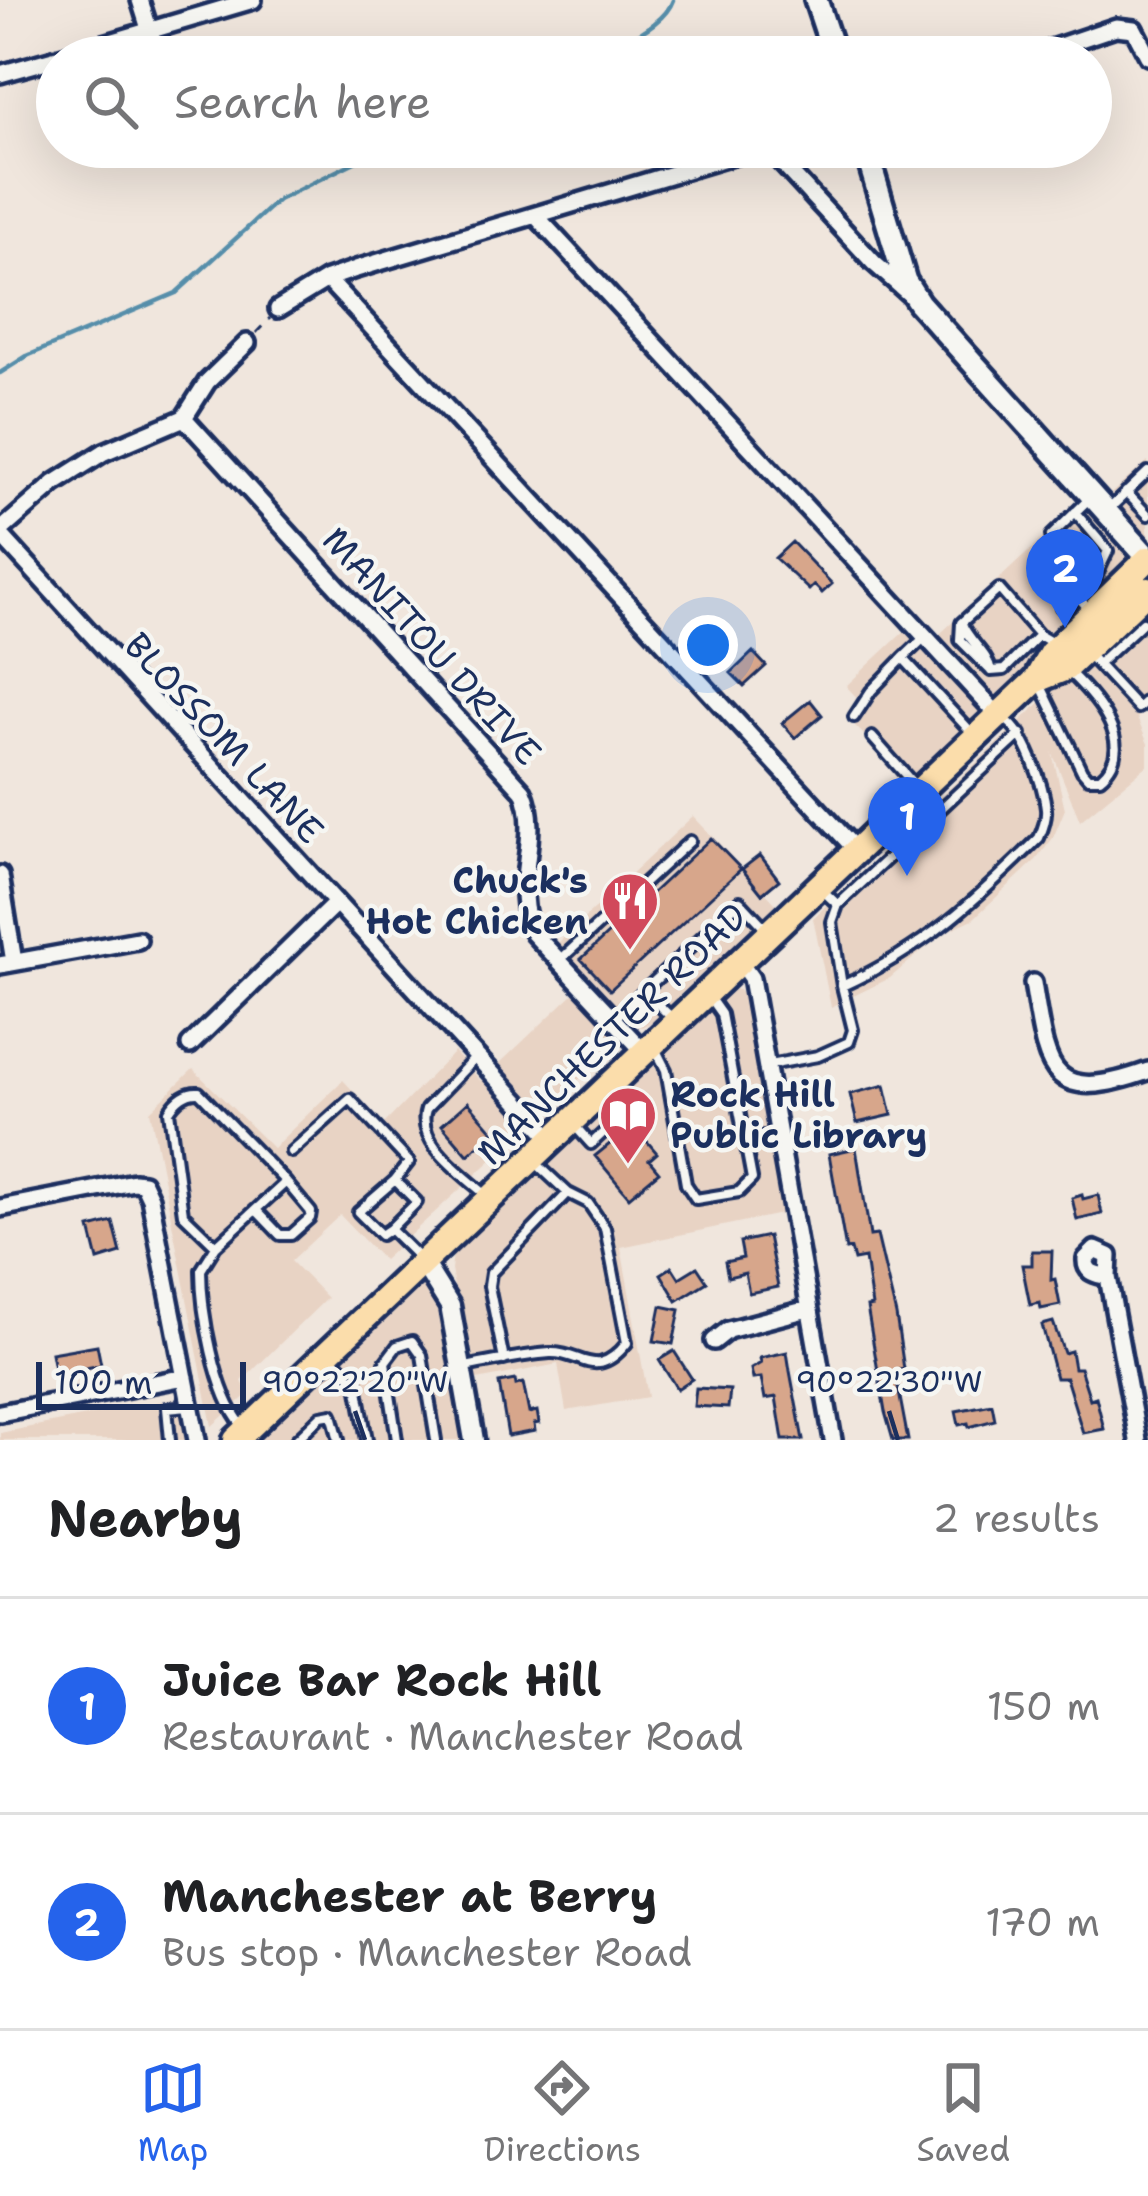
<!DOCTYPE html>
<meta charset="utf-8">
<style>
body{margin:0;font-family:"Shantell Sans",sans-serif;background:#f2f2f2;color:#202124}
.scale{position:absolute;left:36px;bottom:30px;width:210px;box-sizing:border-box;padding-left:12px;border:6px solid #1b2f5e;border-top:0;font-size:33px;line-height:42px;white-space:nowrap;color:#1b2f5e;-webkit-text-stroke:9px #f6f6f2;paint-order:stroke}
.you{position:absolute;left:708px;top:645px;width:42px;height:42px;margin:-30px;border:9px solid #fff;border-radius:50%;background:#1a73e8;box-shadow:0 0 0 18px #1a73e833}
.badge{display:grid;place-items:center;width:78px;height:78px;border-radius:50%;background:#2563eb;color:#fff;font-size:39px;font-weight:700}
.pin{position:absolute;translate:-50% -99px;filter:drop-shadow(0 3px 6px #0008)}
.pin::after{content:'';position:absolute;top:63px;width:42px;height:36px;background:inherit;clip-path:polygon(0 0,100% 0,50% 100%)}
.list{margin:0;padding:0;list-style:none}
h2{display:flex;justify-content:space-between;align-items:center;height:156px;margin:0;padding:0 48px;font-size:51px}
h2 small{font-size:39px;font-weight:400;color:#757577}
.list li{display:grid;grid-template-columns:78px 1fr auto;gap:36px;align-items:center;box-sizing:border-box;height:216px;padding:0 48px;border-top:3px solid #e0e0e0}
.list b{display:block;font-size:45px;white-space:nowrap}
.list p{margin:0;font-size:39px;white-space:nowrap;color:#757577}
.list em{font-size:39px;font-style:normal;color:#757577}
.icon{flex:none;width:66px;height:66px;fill:none;stroke:currentColor;stroke-width:2;stroke-linecap:round;stroke-linejoin:round}
.map{position:relative;flex:none;width:1148px;height:1440px;overflow:hidden}
.search{position:absolute;background:#fff;box-shadow:0 12px 48px #0002;left:36px;right:36px;top:36px;height:132px;display:flex;align-items:center;gap:30px;box-sizing:border-box;padding:0 42px;border-radius:66px;color:#757577;font-size:45px}
.sheet{height:588px;background:#fff}
nav{display:flex;justify-content:space-around;align-items:center;box-sizing:border-box;height:168px;border-top:3px solid #e0e0e0;background:#fff;font-size:33px;color:#757577}
nav a{display:grid;justify-items:center;gap:6px}
nav .on{color:#2563eb}
.map>svg:first-child{display:block}
.built{fill:#e8d3c4}
.lines{fill:none;stroke-linecap:round;stroke-linejoin:round}
.stream{stroke:#568eaa;stroke-width:4.5}
.building{fill:#d7a68b;stroke:#1b2f5e;stroke-width:3}
.service-casing{stroke:#1b2f5e;stroke-width:16}
.minor-casing{stroke:#1b2f5e;stroke-width:24}
.tertiary-casing{stroke:#1b2f5e;stroke-width:27}
.secondary-casing{stroke:#1b2f5e;stroke-width:30}
.primary-casing{stroke:#1b2f5e;stroke-width:33}
.path{stroke:#1b2f5e;stroke-width:3;stroke-dasharray:9 9;stroke-linecap:butt}
.service{stroke:#f6f6f2;stroke-width:8}
.minor{stroke:#f6f6f2;stroke-width:15}
.tertiary{stroke:#f6f6f2;stroke-width:18}
.secondary{stroke:#f6f6f2;stroke-width:21}
.primary{stroke:#fbddab;stroke-width:24}
.ticks{fill:none;stroke:#1b2f5e;stroke-width:4.5}
.labels{text-anchor:middle;dominant-baseline:central;stroke-width:9;stroke-linejoin:round;paint-order:stroke}
.street-label{font-size:36px;fill:#1b2f5e;stroke:#f6f6f2}
.poi-label{font-size:36px;font-weight:bold;fill:#1b2f5e;stroke:#f6f6f2;text-anchor:end}
.ticks-label{font-size:30px;text-anchor:middle;fill:#1b2f5e;stroke:#f6f6f2;stroke-width:9;stroke-linejoin:round;paint-order:stroke}
</style>
<div class="map">
<svg width="1148" height="1440" viewBox="0 0 1148 1440">
<rect width="100%" height="100%" fill="#f0e6dd"/>
<filter id="ink" filterUnits="userSpaceOnUse"><feTurbulence type="fractalNoise" baseFrequency=".00833" numOctaves="2"/><feDisplacementMap in="SourceGraphic" scale="24" xChannelSelector="R" yChannelSelector="G"/><feConvolveMatrix kernelMatrix="1 2 1 2 8 2 1 2 1" color-interpolation-filters="sRGB"/></filter>
<g filter="url(#ink)">
<path class="built" d="M1148,461V536L1107,497Z
M1083,501L1128,549L1132,560L1127,571L911,781L846,717L861,702L846,686L909,627L929,644Z
M1148,600V708L1137,718L1148,744V765L1080,821L1052,752L1065,809L1053,838L1036,860L973,919L943,933L890,978L831,1007L813,918Z
M693,816L777,905L658,1019L642,1027L629,1023L557,944Z
M731,989L739,990L745,998L785,1213L621,1247L648,1397L566,1411L558,1364L472,1381L451,1270L453,1253Z
M576,991L622,1040L383,1260L340,1215L291,1261L327,1298L242,1381L248,1394L212,1426L150,1111L193,1069L273,1148L343,1080L384,1124L454,1052L481,1081Z
M426,1280L435,1285L465,1440H259Z
M178,1398L185,1440H0V1433Z"/>
<g class="lines">
<path class="stream" d="M601,57C624,40 664,26 673,0
M0,373L27,356L176,293L278,200L385,147"/>
</g>
<path class="building" d="M792,542L832,584L822,593L814,585L809,590L775,558Z
M753,652L766,666L744,686L731,673Z
M810,700L822,715L795,738L782,723Z
M711,838L741,869L610,990L581,959Z
M760,855L779,880L762,894L742,869Z
M885,1085L892,1115L857,1123L850,1094Z
M468,1102L494,1132L468,1155L442,1125Z
M640,1133L657,1153L649,1160L659,1172L629,1197L595,1156L617,1138L624,1146Z
M856,1148L870,1236L877,1235L896,1315L904,1369L895,1371L908,1440H893L885,1412L867,1307L872,1306L865,1258L854,1260L851,1249L846,1250L829,1154Z
M1082,1195L1083,1199L1098,1195L1102,1214L1077,1220L1072,1198Z
M113,1222L121,1253L98,1260L90,1228Z
M768,1236L778,1287L749,1293L745,1273L728,1277L725,1262L743,1258L740,1242Z
M1032,1251H1052L1051,1280L1055,1279L1060,1305L1041,1309L1040,1303L1030,1305L1022,1265H1032Z
M672,1267L679,1278L697,1267L707,1282L677,1301L661,1274Z
M661,1306L680,1310L673,1344L654,1341Z
M1053,1322L1064,1353L1071,1351L1074,1368H1080L1090,1399L1096,1397L1104,1429L1083,1433L1066,1378H1056L1042,1325Z
M97,1345L101,1365L55,1374L51,1353Z
M674,1351L692,1379L677,1389L659,1360Z
M787,1352L790,1371L803,1440H783L776,1397L765,1399L761,1378L753,1379L751,1369L761,1363L760,1358Z
M515,1380L516,1385L523,1383L529,1413L537,1411L539,1423L534,1424L535,1431L508,1436L499,1383Z
M696,1388L730,1390L728,1408L694,1406Z
M992,1404L995,1420L969,1427L968,1423L959,1425L956,1411Z"/>
<g class="lines">
<defs>
<path id="service" d="M1126,492L1148,515
M1107,511L1148,472
M1075,512L1108,551L1094,581
M1061,607L1076,595
M1089,609L1076,595L1094,581L1051,536L1091,497
M962,624C969,642 988,653 991,671
M1039,635L1004,670L991,671L960,640L961,623L999,589L1039,635L1051,642
M925,637L903,658L974,735
M1087,653L1138,708L1148,699
M1098,664L1143,622
M1041,686L1082,771L1088,778H1100C1139,746 1096,698 1070,673
M854,717L871,691L903,658
M872,737L918,789
M820,888L838,905L832,922L842,986C925,948 974,902 1039,838C1043,829 1047,819 1046,809C1044,786 1024,729 1004,719
M838,905L1021,734
M560,960L690,841
M644,991L673,1019
M615,1018L740,901L769,932
M654,1046L666,1070L686,1184L696,1199L739,1192L752,1179L721,1014L709,997
M475,1058L426,1109C415,1143 463,1174 486,1195
M769,1065L818,1056L849,1042L853,1030L842,986
M574,1125L591,1144L632,1106L616,1089
M744,1139L779,1134
M291,1152L350,1099L409,1162L395,1180L417,1202L390,1229L421,1260
M256,1210L280,1235H291L310,1218L311,1212L286,1182
M390,1229L381,1235L358,1212L395,1180
M216,1246L183,1214L169,1111C176,1100 185,1091 199,1092L286,1182L216,1246L201,1270C201,1311 215,1394 242,1425
M329,1354L357,1384L367,1440
M504,1360L489,1286L491,1273L568,1193
M464,1367C492,1362 522,1355 550,1353C581,1351 595,1383 627,1343L605,1228L588,1203L568,1193L537,1164
M170,1440L167,1408L188,1406
M296,1440L321,1416L332,1414L339,1440
M397,1440L385,1362L397,1346L412,1341L422,1355L436,1440"/>
<path id="minor" d="M140,0L150,32
M60,57L253,0
M1027,57L1116,27L1134,29L1148,56
M0,74L57,58
M767,147L874,263L908,293
M536,216L998,715
M327,279L856,850
M278,309L327,279L356,269L762,147
M184,418L523,791C544,839 508,888 534,934L644,1052
M0,531L55,483L104,452L184,418L207,382L247,343
M0,534L553,1140
M0,875L14,962
M739,961L751,978L833,1440
M0,965L138,940
M1033,983C1047,1068 1047,1107 1148,1071
M190,1045L336,903
M0,1208L134,1182L143,1183L150,1198L197,1440
M1095,1250L1109,1256L1108,1277C1097,1274 1085,1274 1086,1259Z
M1108,1277L1138,1440
M714,1341L728,1330L808,1309
M0,1413L185,1377"/>
<path id="tertiary" d="M422,1261L450,1306L474,1440"/>
<path id="secondary" d="M816,0L835,57
M865,147L905,281L919,303L1148,558"/>
<path id="primary" d="M1036,680L1066,668L1148,590
M236,1440L1036,680L1051,653L1148,559"/>
</defs>
<use href="#service" class="service-casing"/>
<use href="#minor" class="minor-casing"/>
<use href="#tertiary" class="tertiary-casing"/>
<use href="#secondary" class="secondary-casing"/>
<use href="#primary" class="primary-casing"/>
<path class="path" d="M256,333L270,318"/>
<use href="#service" class="service"/>
<use href="#minor" class="minor"/>
<use href="#tertiary" class="tertiary"/>
<use href="#secondary" class="secondary"/>
<use href="#primary" class="primary"/>
</g>
</g>
<path class="ticks" d="M355,1411L365,1440M889,1411L898,1440"/>
<defs>
<symbol id="restaurant-pin" viewBox="-11 -11 22 30"><path d="M0 17L-7.5 6A9.5 9.5 0 1 1 7.5 6Z" fill="#d1495b" stroke="#f6f6f2"/><path d="M-5-6h1v4h1v-4h1v4h1v-4h1v5L-1.5 .5V6h-2V.5L-5-1ZM5-6V6H3V1.5H1.5Q1.5-4 5-6Z" fill="#fff"/></symbol>
<symbol id="library-pin" viewBox="-11 -11 22 30"><path d="M0 17L-7.5 6A9.5 9.5 0 1 1 7.5 6Z" fill="#d1495b" stroke="#f6f6f2"/><path d="M-6-4Q-3-5.5-.7-3.5V5Q-3 3-6 4ZM6-4Q3-5.5 .7-3.5V5Q3 3 6 4Z" fill="#fff"/></symbol>
</defs>
<g fill-rule="evenodd">
<use href="#restaurant-pin" x="597" y="868" width="66" height="90"/>
<use href="#library-pin" x="595" y="1082" width="66" height="90"/>
</g>
<g class="labels">
<g class="street-label">
<text transform="translate(432 646) rotate(48)">MANITOU DRIVE</text>
<text transform="translate(224 738) rotate(47)">BLOSSOM LANE</text>
<text transform="translate(612 1034) rotate(-44)">MANCHESTER ROAD</text>
</g>
<g class="poi-label">
<text x="588" y="880">Chuck's<tspan x="588" dy="41">Hot Chicken</tspan></text>
<text x="670" y="1094" text-anchor="start">Rock Hill<tspan x="670" dy="41">Public Library</tspan></text>
</g>
</g>
<g class="ticks-label">
<text x="355" y="1392">90°22'20"W</text>
<text x="889" y="1392">90°22'30"W</text>
</g>
</svg>
<div class="scale">100 m</div>
<div class="you"></div>
<div class="pin badge" style="left:907px;top:876px">1</div>
<div class="pin badge" style="left:1065px;top:628px">2</div>
<div class="search"><svg class="icon" aria-label="search" viewBox="0 0 24 24"><circle cx="10" cy="10" r="6"/><path d="M15 15l6 6"/></svg>Search here</div>
</div>
<section class="sheet">
<h2>Nearby<small>2 results</small></h2>
<ul class="list">
<li><span class="badge">1</span><div><b>Juice Bar Rock Hill</b><p>Restaurant · Manchester Road</p></div><em>150 m</em></li>
<li><span class="badge">2</span><div><b>Manchester at Berry</b><p>Bus stop · Manchester Road</p></div><em>170 m</em></li>
</ul>
</section>
<nav>
<a class="on"><svg class="icon" aria-label="map" viewBox="0 0 24 24"><path d="M3 6l6-2 6 2 6-2v14l-6 2-6-2-6 2zM9 4v14M15 6v14"/></svg>Map</a>
<a><svg class="icon" aria-label="directions" viewBox="0 0 24 24"><path d="M12 3l9 9-9 9-9-9zM9 14v-3h6M13 9l2 2-2 2"/></svg>Directions</a>
<a><svg class="icon" aria-label="saved" viewBox="0 0 24 24"><path d="M7 4h10v16l-5-4-5 4z"/></svg>Saved</a>
</nav>
